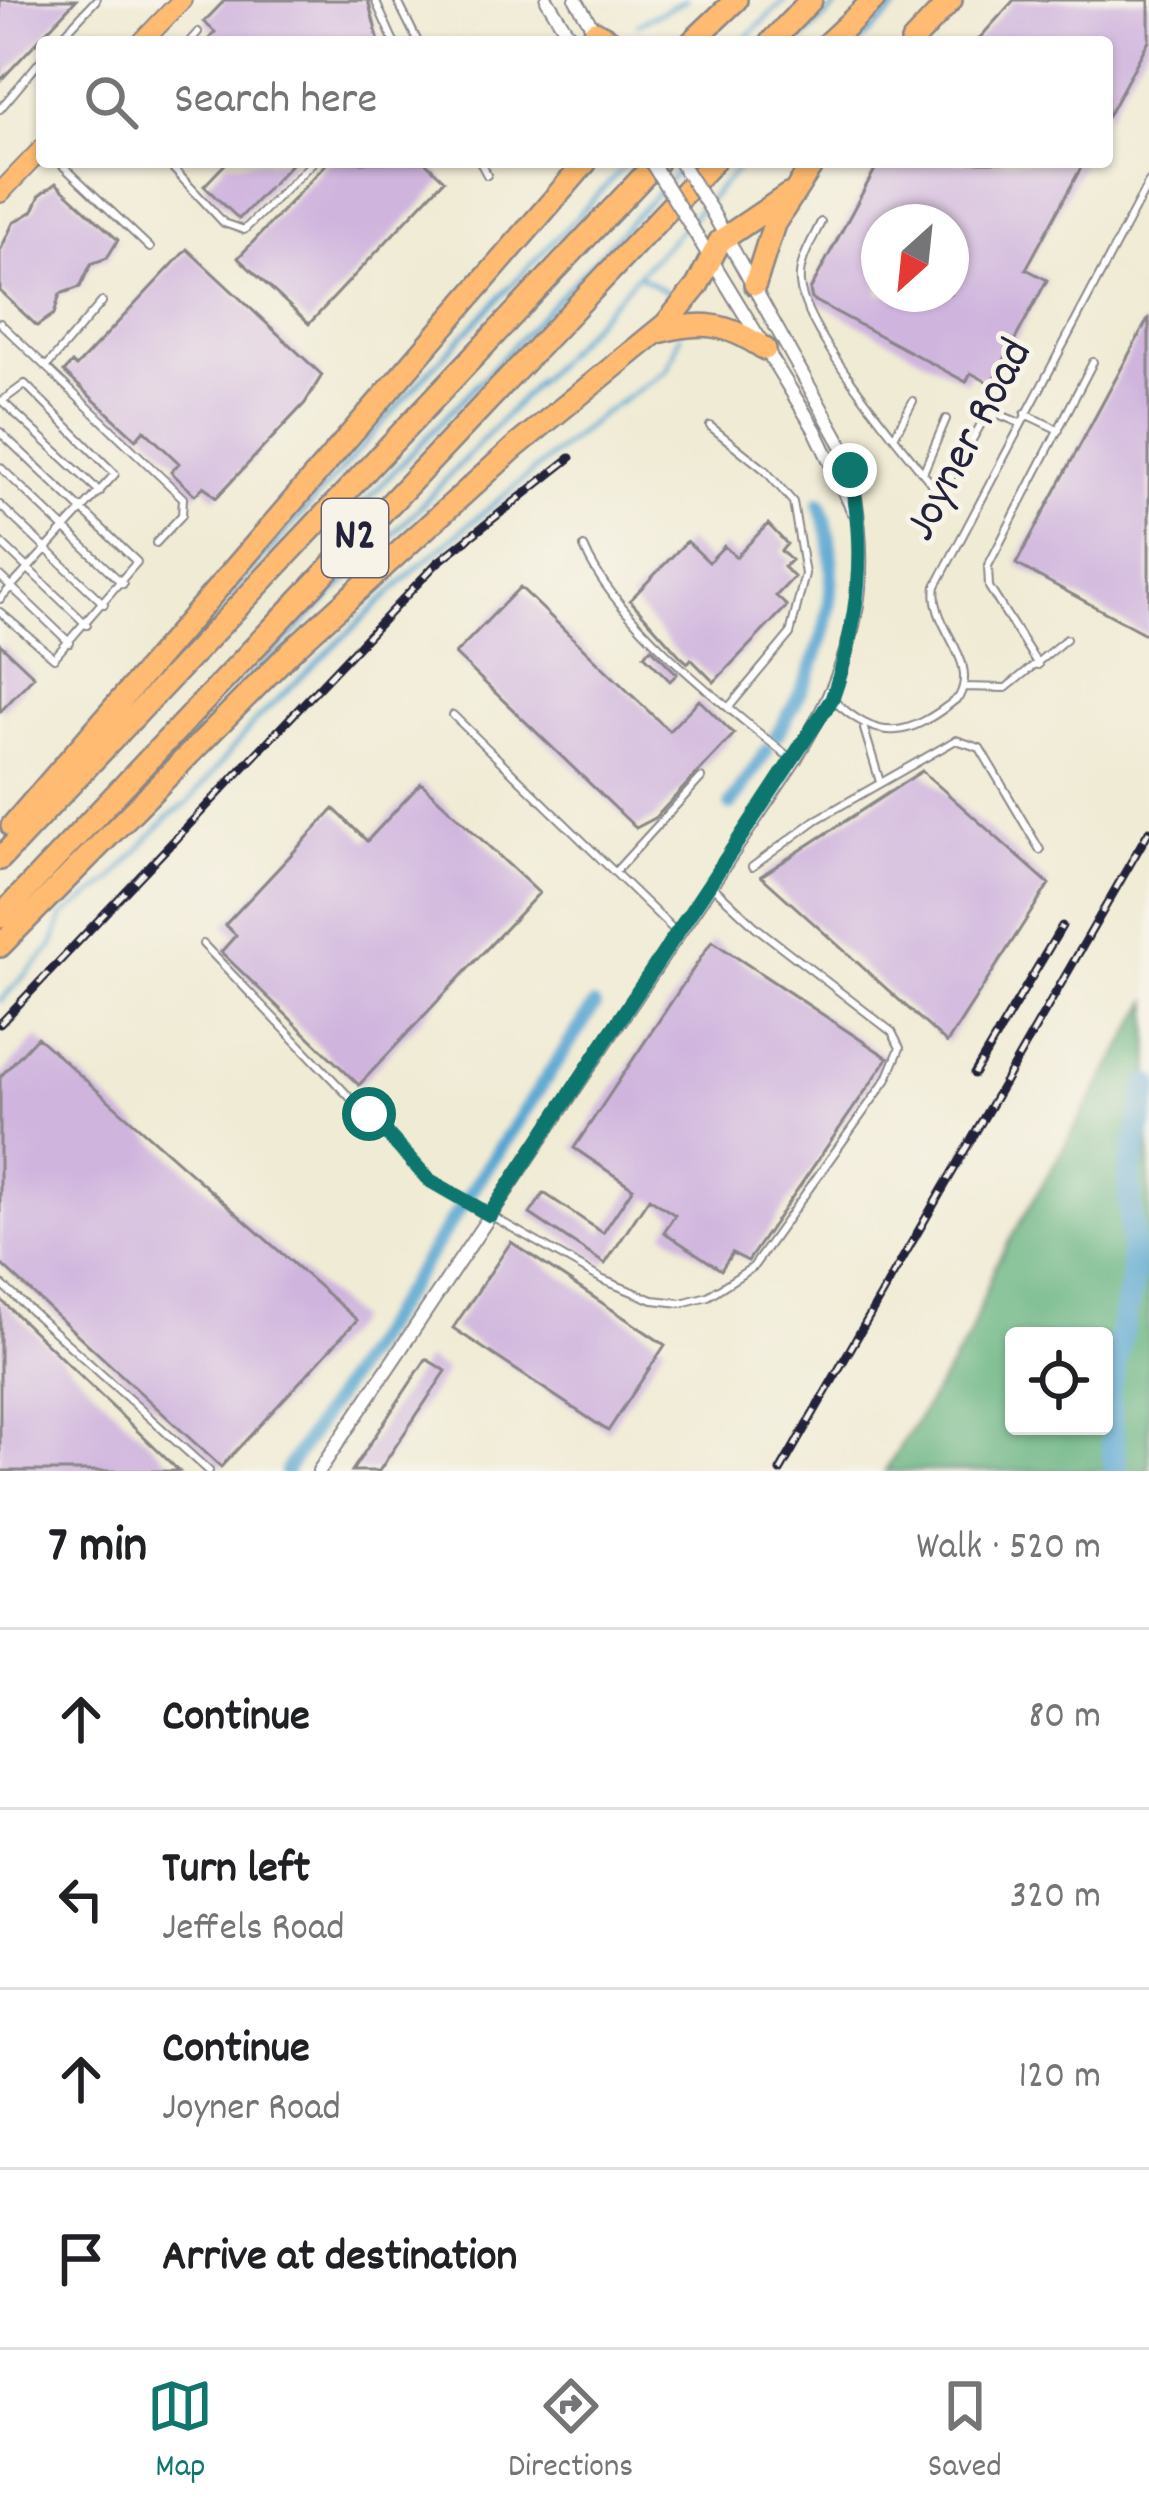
<!DOCTYPE html>
<meta charset="utf-8">
<style>
body{margin:0;font-family:Dekko,sans-serif;background:#f6f6f6;color:#202124}
.controls{position:absolute;right:36px;bottom:36px;display:grid;overflow:hidden;border-radius:12px;box-shadow:0 3px 9px #0004}
.controls button{width:108px;height:108px;display:grid;place-items:center;padding:0;border:0;border-bottom:3px solid #e0e0e0;background:#fff;color:#202124;font:60px sans-serif}
.compass{position:absolute;left:861px;top:204px;width:108px;height:108px;border-radius:50%;background:#fff;box-shadow:0 3px 9px #0004;rotate:207deg}
.stop{position:absolute;width:36px;height:36px;margin:-27px;border:9px solid #0f766e;border-radius:50%;background:#fff}
.stop.end{background:#0f766e;border-color:#fff;box-shadow:0 3px 12px #0008}
.list{margin:0;padding:0;list-style:none}
h2{display:flex;justify-content:space-between;align-items:center;height:156px;margin:0;padding:0 48px;font-size:51px}
h2 small{font-size:39px;font-weight:400;color:#757577}
.list li{display:grid;grid-template-columns:78px 1fr auto;gap:36px;align-items:center;box-sizing:border-box;height:180px;padding:0 48px;border-top:3px solid #e0e0e0}
.list b{display:block;font-size:45px;white-space:nowrap}
.list p{margin:0;font-size:39px;white-space:nowrap;color:#757577}
.list em{font-size:39px;font-style:normal;color:#757577}
.icon{flex:none;width:66px;height:66px;fill:none;stroke:currentColor;stroke-width:2;stroke-linecap:round;stroke-linejoin:round}
.map{position:relative;flex:none;width:1149px;height:1471px;overflow:hidden}
.search{position:absolute;background:#fff;box-shadow:0 3px 9px #0004;left:36px;right:36px;top:36px;height:132px;display:flex;align-items:center;gap:30px;box-sizing:border-box;padding:0 42px;border-radius:12px;color:#757577;font-size:45px}
.sheet{height:876px;background:#fff}
nav{display:flex;justify-content:space-around;align-items:center;box-sizing:border-box;height:168px;border-top:3px solid #e0e0e0;background:#fff;font-size:33px;color:#757577}
nav a{display:grid;justify-items:center;gap:6px}
nav .on{color:#0f766e}
.map>svg:first-child{display:block}
.forest{fill:#5fb07c;stroke:#40695c;stroke-width:3;fill-rule:evenodd}
.lines{fill:none;stroke-linecap:round;stroke-linejoin:round}
.stream{stroke:#57a6d1;stroke-width:4.5}
.canal{stroke:#57a6d1;stroke-width:14}
.river{stroke:#57a6d1;stroke-width:24}
.building{fill:#cfb4de;fill-rule:evenodd}
.service-casing{stroke:#898688;stroke-width:10}
.minor-casing{stroke:#898688;stroke-width:16}
.primary-casing{stroke:#898688;stroke-width:22}
.motorway-casing{stroke:#898688;stroke-width:26}
.service{stroke:#fff;stroke-width:6}
.minor{stroke:#fff;stroke-width:12}
.primary{stroke:#febb71;stroke-width:18}
.motorway{stroke:#febb71;stroke-width:21}
.rail-casing{stroke:#22223b;stroke-width:9}
.rail{stroke:#f7f3e8;stroke-width:4.5;stroke-dasharray:14;stroke-linecap:butt}
.minor-bridge-casing{stroke:#898688;stroke-width:16;stroke-linecap:butt}
.minor-bridge{stroke:#fff;stroke-width:12}
.route{stroke:#0f766e;stroke-width:15}
.labels{text-anchor:middle;dominant-baseline:central;stroke-width:10;stroke-linejoin:round;paint-order:stroke}
.shield{fill:#f7f3e8;stroke:#62616f;stroke-width:3}
.shield-label{font-size:45px;font-weight:bold;fill:#22223b}
.street-label{font-size:48px;fill:#22223b;stroke:#f7f3e8}
</style>
<div class="map">
<svg width="1149" height="1471" viewBox="0 0 1149 1471">
<rect width="100%" height="100%" fill="#f7f3e8"/>
<filter id="ink" filterUnits="userSpaceOnUse"><feTurbulence type="fractalNoise" baseFrequency=".00833" numOctaves="2"/><feDisplacementMap in="SourceGraphic" scale="24" xChannelSelector="R" yChannelSelector="G"/><feConvolveMatrix kernelMatrix="1 2 1 2 8 2 1 2 1" color-interpolation-filters="sRGB"/></filter>
<filter id="wash" filterUnits="userSpaceOnUse"><feTurbulence type="fractalNoise" baseFrequency=".004" numOctaves="4" result="noise"/><feDisplacementMap in="SourceGraphic" scale="48" xChannelSelector="R" yChannelSelector="G"/><feGaussianBlur stdDeviation="2.7" result="paint"/><feColorMatrix in="noise" values="0 0 0 0 0 0 0 0 0 0 0 0 0 0 0 0 0 1.4 0 .05"/><feComposite in="paint" operator="in"/></filter>
<g filter="url(#wash)">
<rect width="100%" height="100%" fill="#f0ebd4"/>
<path class="forest" d="M1149,1001V1471H885L968,1339L996,1264ZM1014,1336H1104V1426H1014Z"/>
<g class="lines">
<path class="stream" d="M638,24L686,0
M742,42L785,0
M800,42L843,0
M860,42L905,0
M638,275L672,295
M334,535L680,169
M185,645L432,368L629,162
M237,690L413,514L744,162
M0,1001L53,946L63,916L110,882L167,818L189,802L256,720L419,566L601,415L667,370L680,335"/>
<path class="canal" d="M776,736C821,664 849,587 820,503
M731,804L767,750
M286,1471L594,1006"/>
<path class="river" d="M1116,1471L1108,1393L1133,1278L1129,1175L1149,1086"/>
</g>
<g id="blocks">
<path class="building" d="M0,0H76L0,81Z
M225,0H368L379,42H206L215,32L204,22Z
M1014,0H1149V40L1107,118V42H976Z
M227,162H293L239,219L204,186Z
M328,162H425L444,180L309,324L238,258Z
M879,162H1084L1026,269L1047,280L991,384L971,373L966,382L812,299L810,290ZM879,222H951V294H879Z
M56,183L118,240L107,258L91,264L80,287L60,294L54,314L37,326L0,291V251L13,223L33,211L40,195Z
M187,249L322,375L305,403L216,498L204,486L195,495L171,472L179,463L144,430L136,439L64,372L72,363L76,367Z
M1149,317V636L1016,564Z
M768,524L787,544L781,551L791,560L784,567L794,577L776,596L787,606L714,682L691,659L688,663L681,657L630,600L687,541L709,562L724,546L736,557Z
M520,587L669,731L699,700L734,734L655,818L636,828L455,654Z
M0,644L34,676L0,712Z
M651,648L677,674L670,681L644,655Z
M922,771L1049,884L947,1043L761,876Z
M421,783L539,893L359,1085L221,952L236,935L225,925L334,809L367,841Z
M712,941L888,1058L748,1261L732,1253L721,1270L664,1232L675,1215L649,1198L605,1264L530,1214L544,1193L603,1233L633,1188L574,1148Z
M37,1037L357,1320L221,1467L0,1263V1077Z
M511,1242L665,1345L608,1431L453,1328Z
M0,1299L179,1471H0Z
M426,1359L446,1371L379,1471H352Z"/>
</g>
</g>
<g filter="url(#ink)">
<use href="#blocks" fill-opacity="0" stroke="#898688" stroke-width="3"/>
<g class="lines">
<defs>
<path id="service" d="M375,0L394,42
M397,0L418,42
M57,42L96,0
M189,42L198,32
M0,109L42,59
M59,162L150,248
M167,162L224,223L244,230L313,162
M480,162L487,175
M821,222C812,241 798,262 800,283C803,331 903,448 935,488L946,486L985,417L998,414L1020,423
M0,323L183,498L182,515L156,543
M46,367L102,302
M2,401L100,492
M1025,414L1059,430
M710,426L765,470L793,502L805,574L790,634L729,707
M0,432L137,562L54,658L0,612
M894,437L913,401
M0,467L123,584
M923,473L946,419
M0,505L104,604
M0,542L87,625
M584,547C614,621 730,710 794,761
M0,576L70,643
M0,599L115,474L25,384L2,401
M1038,665L989,587L988,566L1093,362
M964,687L1006,688L1066,639
M832,699C879,743 907,739 959,697C980,658 929,627 936,586L1149,182
M453,715L676,932
M864,729L880,782
M752,867L816,820L956,740L980,748L1040,850
M615,872L701,778
M203,944L429,1180L603,1280L653,1300L681,1303L708,1296L753,1267L887,1079L900,1048L892,1032L757,928L711,885
M0,1283L209,1471"/>
<path id="minor" d="M547,0L573,42
M576,0L597,35
M691,226L815,430L853,510
M319,1471L794,761C859,654 877,574 845,451L711,210"/>
<path id="primary" d="M142,42L182,0
M0,193L42,149"/>
<path id="motorway" d="M595,32L613,42
M692,42L736,0
M771,42L811,0
M829,42L874,0
M912,42L951,0
M755,284L774,224L814,162
M659,332C702,320 727,323 765,349
M12,826L586,162
M0,859L657,162
M0,917L713,162
M0,946L293,649L515,447L666,324L697,286L720,241L788,195"/>
</defs>
<use href="#service" class="service-casing"/>
<use href="#minor" class="minor-casing"/>
<use href="#primary" class="primary-casing"/>
<use href="#motorway" class="motorway-casing"/>
<use href="#service" class="service"/>
<use href="#minor" class="minor"/>
<use href="#primary" class="primary"/>
<use href="#motorway" class="motorway"/>
<defs>
<path id="rail" d="M0,1024L437,563L570,458
M974,1074L1062,926
M780,1471L1149,831"/>
</defs>
<use href="#rail" class="rail-casing"/>
<use href="#rail" class="rail"/>
<defs>
<path id="minor-bridge" d="M651,162L691,226
M680,162L711,210"/>
</defs>
<use href="#minor-bridge" class="minor-bridge-casing"/>
<use href="#minor-bridge" class="minor-bridge"/>
</g>
</g>
<g class="lines" filter="url(#ink)">
<path class="route" d="M369,1114L429,1180L490,1215L832,699C859,623 867,549 850,470"/>
</g>
<g class="labels">
<rect class="shield" x="322" y="499" width="66" height="78" rx="9"/>
<g class="shield-label">
<text x="355" y="538">N2</text>
</g>
<g class="street-label">
<text transform="translate(971 441) rotate(-62)">Joyner Road</text>
</g>
</g>
</svg>
<div class="controls">
<button><svg class="icon" aria-label="locate" viewBox="0 0 24 24"><circle cx="12" cy="12" r="6"/><path d="M12 2v4M12 18v4M2 12h4M18 12h4"/></svg></button>
</div>
<svg class="compass" viewBox="-18 -18 36 36"><path d="M0-13l5 13h-10z" fill="#e53935"/><path d="M0 13l5-13h-10z" fill="#757577"/></svg>
<div class="stop" style="left:369px;top:1114px"></div>
<div class="stop end" style="left:850px;top:470px"></div>
<div class="search"><svg class="icon" aria-label="search" viewBox="0 0 24 24"><circle cx="10" cy="10" r="6"/><path d="M15 15l6 6"/></svg>Search here</div>
</div>
<section class="sheet">
<h2>7 min<small>Walk · 520 m</small></h2>
<ul class="list">
<li><svg class="icon" aria-label="ahead" viewBox="0 0 24 24"><path d="M12 20V5M6 11l6-6 6 6"/></svg><div><b>Continue</b></div><em>80 m</em></li>
<li><svg class="icon" aria-label="left" viewBox="0 0 24 24"><path d="M17 20v-9H6M10 6l-5 5 5 5"/></svg><div><b>Turn left</b><p>Jeffels Road</p></div><em>320 m</em></li>
<li><svg class="icon" aria-label="ahead" viewBox="0 0 24 24"><path d="M12 20V5M6 11l6-6 6 6"/></svg><div><b>Continue</b><p>Joyner Road</p></div><em>120 m</em></li>
<li><svg class="icon" aria-label="arrive" viewBox="0 0 24 24"><path d="M6 21V4h12l-3 4 3 4H6"/></svg><div><b>Arrive at destination</b></div></li>
</ul>
</section>
<nav>
<a class="on"><svg class="icon" aria-label="map" viewBox="0 0 24 24"><path d="M3 6l6-2 6 2 6-2v14l-6 2-6-2-6 2zM9 4v14M15 6v14"/></svg>Map</a>
<a><svg class="icon" aria-label="directions" viewBox="0 0 24 24"><path d="M12 3l9 9-9 9-9-9zM9 14v-3h6M13 9l2 2-2 2"/></svg>Directions</a>
<a><svg class="icon" aria-label="saved" viewBox="0 0 24 24"><path d="M7 4h10v16l-5-4-5 4z"/></svg>Saved</a>
</nav>
